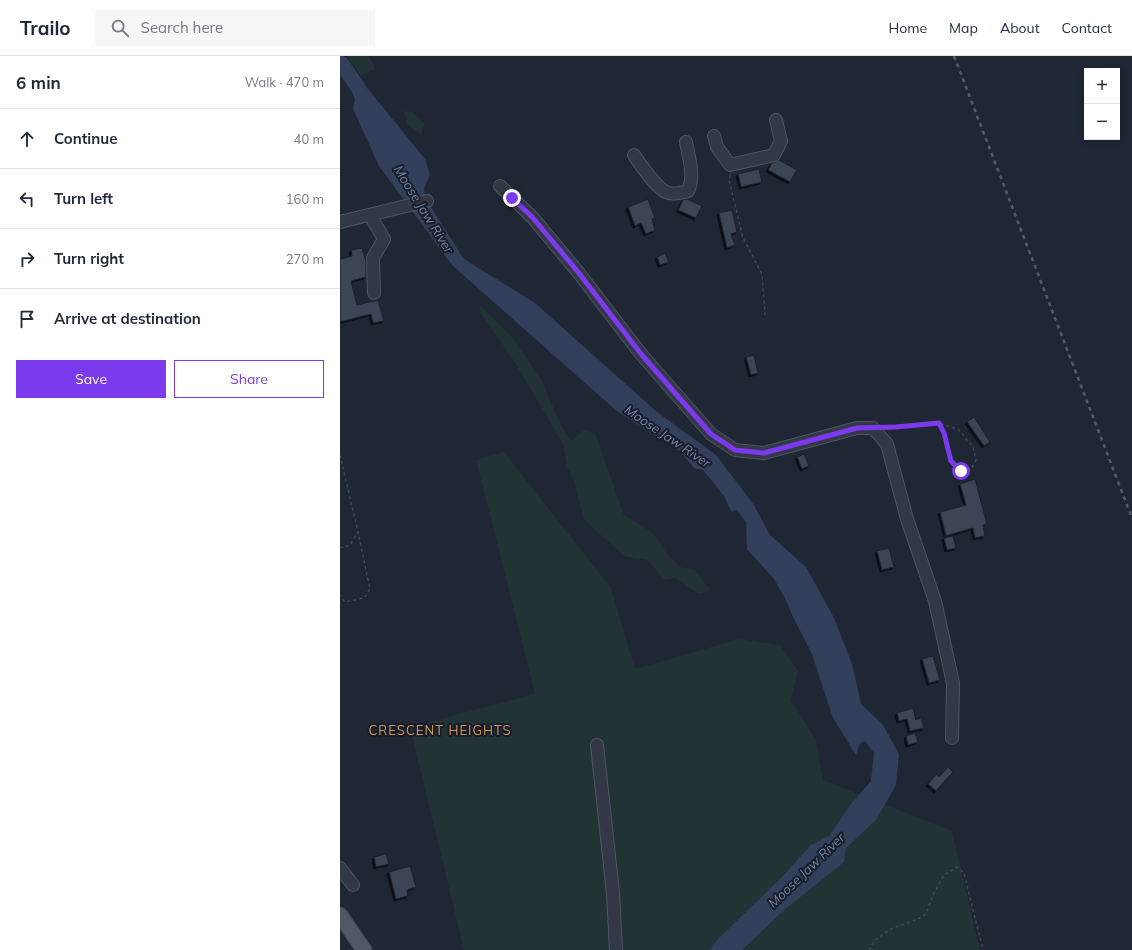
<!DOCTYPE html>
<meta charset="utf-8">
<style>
body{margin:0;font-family:Mulish,sans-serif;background:#f6f6f7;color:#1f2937}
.controls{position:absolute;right:12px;top:12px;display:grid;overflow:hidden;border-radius:0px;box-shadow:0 2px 6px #0003}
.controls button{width:36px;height:36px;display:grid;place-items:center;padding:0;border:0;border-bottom:1px solid #e0e1e3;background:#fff;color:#1f2937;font:20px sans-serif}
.stop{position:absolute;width:12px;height:12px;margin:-9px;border:3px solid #7c3aed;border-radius:50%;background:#fff}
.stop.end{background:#7c3aed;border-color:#fff;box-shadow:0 1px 4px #0008}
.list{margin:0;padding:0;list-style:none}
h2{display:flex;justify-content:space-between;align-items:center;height:52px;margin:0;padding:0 16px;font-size:17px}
h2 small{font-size:13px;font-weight:400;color:#747a83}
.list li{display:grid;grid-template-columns:26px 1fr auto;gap:12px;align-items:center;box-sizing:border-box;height:60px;padding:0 16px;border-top:1px solid #e0e1e3}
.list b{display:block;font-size:15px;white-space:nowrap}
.list em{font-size:13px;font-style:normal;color:#747a83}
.actions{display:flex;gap:8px;padding:12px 16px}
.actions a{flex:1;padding:9px 0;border:1px solid #7c3aed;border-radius:0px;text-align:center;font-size:14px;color:#7c3aed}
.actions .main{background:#7c3aed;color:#fff}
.icon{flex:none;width:22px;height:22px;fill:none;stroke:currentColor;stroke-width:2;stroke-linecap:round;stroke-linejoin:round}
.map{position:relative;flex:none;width:792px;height:894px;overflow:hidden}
header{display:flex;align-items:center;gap:24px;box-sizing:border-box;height:56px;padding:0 20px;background:#fff;border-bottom:1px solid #e0e1e3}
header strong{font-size:19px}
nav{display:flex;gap:22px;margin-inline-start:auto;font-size:14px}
.search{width:280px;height:36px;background:#f6f6f7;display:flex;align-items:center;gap:10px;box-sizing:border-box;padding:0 14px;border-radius:0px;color:#747a83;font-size:15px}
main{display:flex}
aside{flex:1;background:#fff}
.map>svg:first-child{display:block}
.green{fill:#223336}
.water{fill:#33405c}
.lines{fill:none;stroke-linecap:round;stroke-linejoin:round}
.river{stroke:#33405c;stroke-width:15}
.building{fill:#3b4455;stroke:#1a1f2b;filter:url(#shadow)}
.minor-casing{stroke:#505563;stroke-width:14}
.major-casing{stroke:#3c414e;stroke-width:17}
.path{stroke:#3e4e53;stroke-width:1.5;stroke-dasharray:3 3;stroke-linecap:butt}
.minor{stroke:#323845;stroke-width:12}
.major{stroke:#505765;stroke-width:15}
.rail{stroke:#545c6c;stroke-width:2.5;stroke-dasharray:4 4;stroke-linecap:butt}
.route{stroke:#7c3aed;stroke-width:5}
.labels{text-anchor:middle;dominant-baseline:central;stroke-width:4;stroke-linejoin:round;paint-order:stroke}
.water-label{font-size:13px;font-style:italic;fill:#7486aa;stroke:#181d29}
.neighbourhood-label{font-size:13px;letter-spacing:1px;fill:#cf985a;stroke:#181d29}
</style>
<header>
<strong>Trailo</strong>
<div class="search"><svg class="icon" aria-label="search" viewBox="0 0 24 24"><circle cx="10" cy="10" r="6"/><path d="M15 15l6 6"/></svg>Search here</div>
<nav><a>Home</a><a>Map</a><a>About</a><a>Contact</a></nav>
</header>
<main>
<aside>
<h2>6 min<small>Walk · 470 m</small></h2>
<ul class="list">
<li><svg class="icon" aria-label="ahead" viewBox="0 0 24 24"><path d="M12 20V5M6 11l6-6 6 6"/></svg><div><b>Continue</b></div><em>40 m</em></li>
<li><svg class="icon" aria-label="left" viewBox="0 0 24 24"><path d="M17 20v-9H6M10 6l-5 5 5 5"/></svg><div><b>Turn left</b></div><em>160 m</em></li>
<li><svg class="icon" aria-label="right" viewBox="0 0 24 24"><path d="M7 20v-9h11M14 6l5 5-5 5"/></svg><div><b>Turn right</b></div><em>270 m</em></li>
<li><svg class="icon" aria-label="arrive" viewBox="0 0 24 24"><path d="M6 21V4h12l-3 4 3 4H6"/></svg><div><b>Arrive at destination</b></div></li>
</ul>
<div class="actions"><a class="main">Save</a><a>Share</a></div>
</aside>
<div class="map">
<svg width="792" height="894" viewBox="0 0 792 894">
<defs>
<filter id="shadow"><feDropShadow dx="-2" dy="2" stdDeviation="0" flood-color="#0009"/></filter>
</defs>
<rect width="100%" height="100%" fill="#1f2634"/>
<path class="green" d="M7,0H28L34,9V14L20,19Z
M64,55L72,56L85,67L81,79L67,68Z
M141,250L172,281L202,325L220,367L231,385L244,374L255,377L284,459L312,476L328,499L340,511L355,514L371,535L359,538L336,522L325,524L307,504L284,500L244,464L235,428L227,410L223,388L174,305L139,255Z
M164,396L271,532L295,613L399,583L440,589L458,615L451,644L476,684L483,724L612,775L640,894H124L70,671L195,638L136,404Z"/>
<path class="water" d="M19,22L85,103L90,119L84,132L85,142L124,203L195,247L317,356L376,399L414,449L430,479L466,511L494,562L512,608L521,648L543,669L559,698L556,729L536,764L506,792L504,806L444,854L402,894H370L377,884L442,821L471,789L489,780L511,748L531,725L534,697L525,685L520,687L516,699L493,662L472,598L453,561L445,542L434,523L407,493L406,466L397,454L391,455L384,440L363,414L354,412L340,395L279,357L112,209L39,110L13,53Z"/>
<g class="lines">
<path class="river" d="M0,7L2,8L17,30L27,50"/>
</g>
<path class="building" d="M439,104L457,114L450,126L428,114L432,107Z
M419,113L422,126L401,131L398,118Z
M308,143L315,162L312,163L315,174L306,178L301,167L295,170L288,151Z
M347,143L362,150L356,162L338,154L343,144Z
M392,154L397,176L391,178L395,189L387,192L379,157Z
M22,192L26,206V221L11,225L17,249L38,244L44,265L33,267L31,258L0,266V203L12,200L11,194Z
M325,197L329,206L320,209L317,201Z
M414,299L418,317L411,319L406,301Z
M634,361L650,386L644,390L627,366Z
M464,398L469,410L462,413L457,401Z
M635,423L647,468L643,469L645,480L635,482L633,472L606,480L600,456L626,449L620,428Z
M613,480L616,492L607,494L604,482Z
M549,492L554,511L542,514L537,495Z
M593,600L600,624L589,627L582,603Z
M573,652L576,664L581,662L584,672L570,675L567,663L559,665L557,657Z
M575,677L578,686L568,689L566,680Z
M608,711L613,716L596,735L588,728L596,718L599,721Z
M46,798L49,808L36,811L34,801Z
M70,810L76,831L67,834L68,840L56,843L49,816Z"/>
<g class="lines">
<defs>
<path id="minor" d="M374,80L377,91L390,109L434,99L441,85L436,64
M294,99C300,108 317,132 326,136C332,139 341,137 348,135C355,121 349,102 346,86
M160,130L193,162L238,216L301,298L371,378L395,394L424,397L517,372H533L547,388L567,463L595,545L613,627L612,682
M30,159L44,183L33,202L34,237
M0,166L87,145
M257,689L273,837L276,894
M0,812L13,829"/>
<path id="major" d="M0,859L24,894"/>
</defs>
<use href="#minor" class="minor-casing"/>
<use href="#major" class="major-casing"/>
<path class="path" d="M390,119L389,124L403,182L422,218L425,259
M547,372L599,367L619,374L633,391L636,404L631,413L621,415L611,405L604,377L599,367
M0,399L18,476L30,533L24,542L5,546L0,539
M0,492L10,489L18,476
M529,894L535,884L549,874L578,863L586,858L593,839L604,819L617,811L624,817L643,894"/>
<use href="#minor" class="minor"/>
<use href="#major" class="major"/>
<path class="rail" d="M614,0L792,462"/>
</g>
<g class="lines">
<path class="route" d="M172,142L193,162L238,216L301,298L371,378L395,394L424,397L517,372L556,371L599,367L604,377L611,405L621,415"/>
</g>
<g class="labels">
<g class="water-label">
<text transform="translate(84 153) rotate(58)">Moose Jaw River</text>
<text transform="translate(328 380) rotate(34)">Moose Jaw River</text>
<text transform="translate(466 814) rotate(-44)">Moose Jaw River</text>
</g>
<g class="neighbourhood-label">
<text x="100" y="674">CRESCENT HEIGHTS</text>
</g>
</g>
</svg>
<div class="controls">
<button>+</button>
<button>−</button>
</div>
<div class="stop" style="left:621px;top:415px"></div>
<div class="stop end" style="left:172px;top:142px"></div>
</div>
</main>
